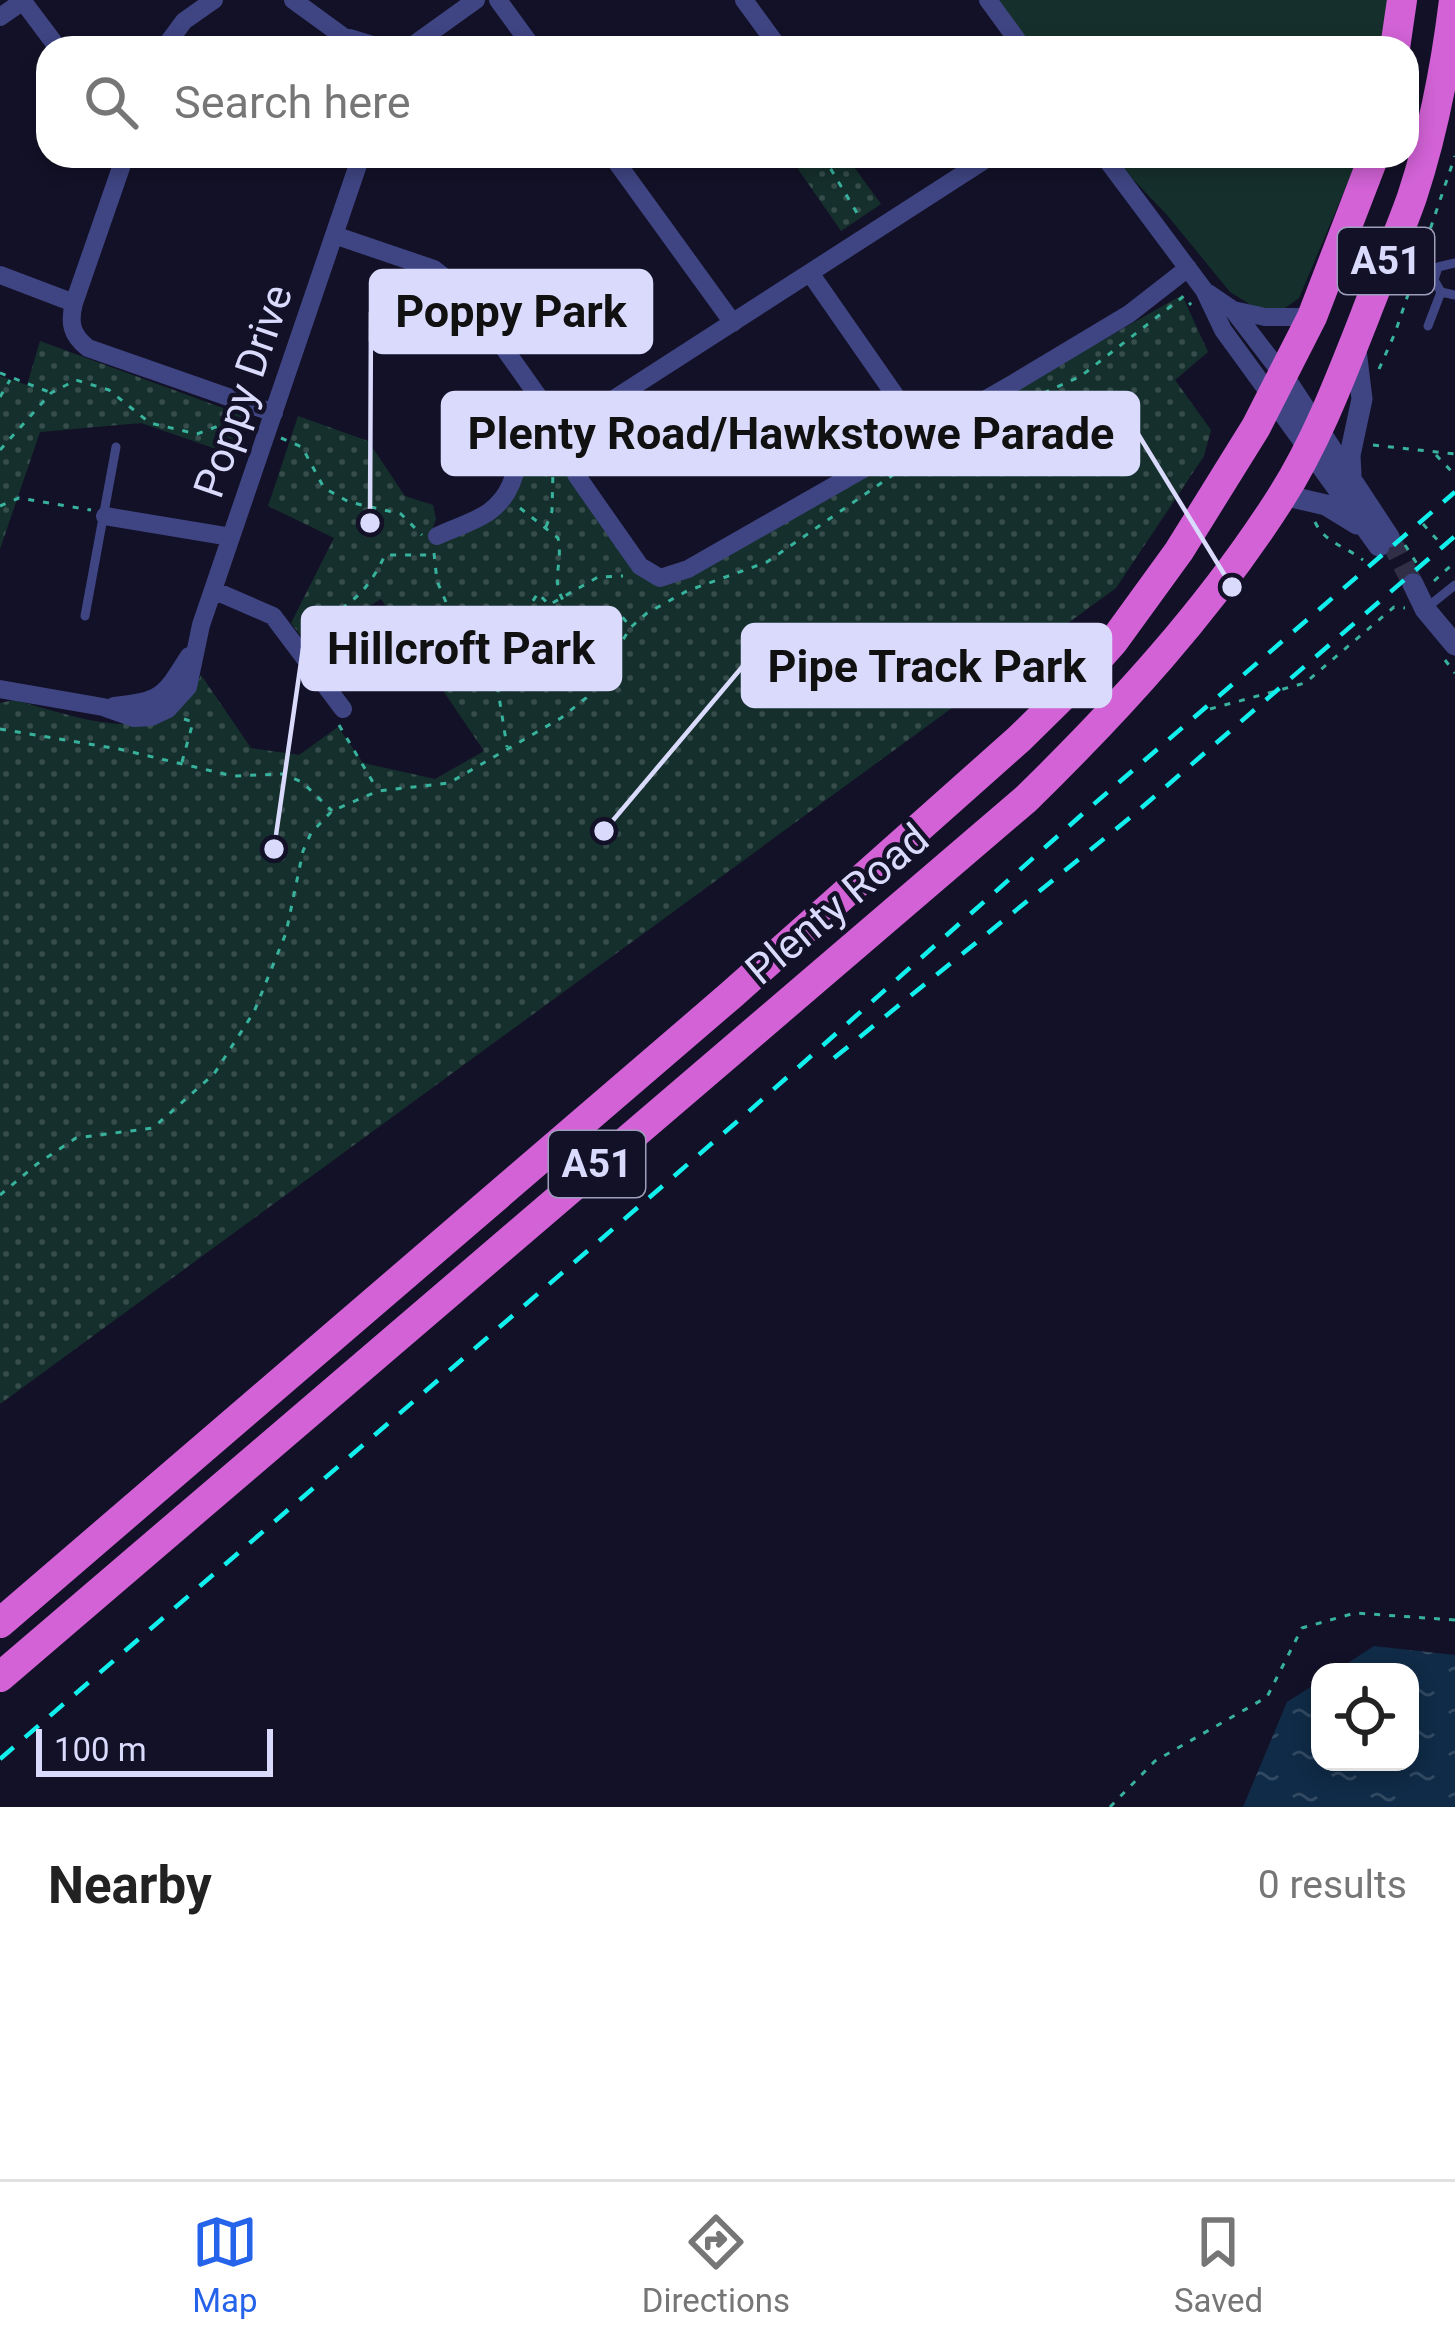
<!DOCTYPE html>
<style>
body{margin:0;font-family:Roboto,sans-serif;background:#f6f6f6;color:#222}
.controls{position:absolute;right:36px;bottom:36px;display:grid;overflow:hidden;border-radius:24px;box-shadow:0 6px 18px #0003}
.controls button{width:108px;height:108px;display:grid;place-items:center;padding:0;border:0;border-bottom:3px solid #e0e0e0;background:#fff;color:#222;font:60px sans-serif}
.scale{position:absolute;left:36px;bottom:30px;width:237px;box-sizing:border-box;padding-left:12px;border:6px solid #dadafd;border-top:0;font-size:33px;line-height:42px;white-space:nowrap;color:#dadafd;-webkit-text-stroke:9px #131127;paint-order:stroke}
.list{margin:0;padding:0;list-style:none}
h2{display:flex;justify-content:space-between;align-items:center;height:156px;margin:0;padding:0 48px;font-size:51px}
h2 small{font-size:39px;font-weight:400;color:#767676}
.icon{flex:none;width:66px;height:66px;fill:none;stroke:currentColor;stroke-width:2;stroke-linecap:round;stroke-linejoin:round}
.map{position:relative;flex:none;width:1455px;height:1807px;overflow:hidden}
.search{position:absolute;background:#fff;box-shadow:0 6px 18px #0003;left:36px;right:36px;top:36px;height:132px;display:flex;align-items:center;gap:30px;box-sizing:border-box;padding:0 42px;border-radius:36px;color:#767676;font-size:45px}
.sheet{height:372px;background:#fff}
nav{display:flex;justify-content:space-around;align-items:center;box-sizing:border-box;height:168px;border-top:3px solid #e0e0e0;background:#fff;font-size:33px;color:#767676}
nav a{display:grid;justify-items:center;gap:6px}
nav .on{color:#2563eb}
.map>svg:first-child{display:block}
.grass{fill:#15302c}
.park{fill:url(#park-dots)}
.water{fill:url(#water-ripples)}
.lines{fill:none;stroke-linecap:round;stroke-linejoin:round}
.tertiary-tunnel{stroke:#312f47;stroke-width:21;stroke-dasharray:21 10;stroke-linecap:butt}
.path{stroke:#38b29d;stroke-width:3;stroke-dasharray:6 9;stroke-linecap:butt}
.service{stroke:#3f4583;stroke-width:9}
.minor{stroke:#3f4583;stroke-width:18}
.tertiary{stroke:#3f4583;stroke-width:21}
.trunk{stroke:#d262d6;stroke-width:30}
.rail{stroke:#12f0ed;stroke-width:4.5;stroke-dasharray:18 15;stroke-linecap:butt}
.labels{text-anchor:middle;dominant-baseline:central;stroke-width:9;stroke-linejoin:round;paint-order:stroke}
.shield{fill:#131127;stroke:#9e9ebd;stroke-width:3}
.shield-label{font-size:39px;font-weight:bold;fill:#dadafd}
.street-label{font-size:42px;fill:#dadafd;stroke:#131127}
.leader{fill:none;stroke:#dadafd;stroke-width:4.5}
.callout-dot{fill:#dadafd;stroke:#131127;stroke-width:4.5}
.callout{fill:#dadafd;stroke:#dadafd;stroke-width:4.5}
.callout-label{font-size:45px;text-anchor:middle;font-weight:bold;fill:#111}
</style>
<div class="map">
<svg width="1455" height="1807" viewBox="0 0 1455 1807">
<defs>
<pattern id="park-dots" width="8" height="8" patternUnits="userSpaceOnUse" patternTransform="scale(3)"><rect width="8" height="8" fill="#15302c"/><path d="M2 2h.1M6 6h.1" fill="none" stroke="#364d4c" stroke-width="1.8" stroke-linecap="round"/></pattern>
<pattern id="water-ripples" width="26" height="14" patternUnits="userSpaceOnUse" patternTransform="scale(3)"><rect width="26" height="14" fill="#102b47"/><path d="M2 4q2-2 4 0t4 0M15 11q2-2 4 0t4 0" fill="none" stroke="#324962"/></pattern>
</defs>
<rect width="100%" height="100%" fill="#131127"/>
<path class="grass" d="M996,0H1396L1387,48H1030Z
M1111,156H1359L1299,298L1281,311L1254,307L1230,292L1167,215Z"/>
<path class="park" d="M817,156H846L881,204L841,231L798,169Z
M1182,295L1208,352L1175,380L1211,430L1204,456L1116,588L0,1404V703L14,700C77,716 169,756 201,675L251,748L299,755L338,727L363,763L435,779L484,751L381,599L307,644L291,623L334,538L268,506L298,416L368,441L405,496L433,505L436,519L432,530L462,535L544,439L550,440L566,473L635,573L658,585L684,578Z
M40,341L242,415L228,453L141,423L40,432L0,549V376L27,385Z"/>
<path class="water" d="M1374,1646L1455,1655V1807H1243L1287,1702L1320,1681V1762H1410V1672H1334Z"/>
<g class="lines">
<path class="tertiary-tunnel" d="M1389,537L1413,584"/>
<path class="path" d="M823,156L860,218
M1379,369L1395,333L1455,156
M0,373L49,392
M0,397L10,380
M989,418L1081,376L1184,296L1191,305
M281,438L302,447L324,488L349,502L401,514L422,535
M1373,445L1455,454
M0,450L51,393L76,380L109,390L150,423L197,434L229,422L249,428
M1436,455L1455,475
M0,506L19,498L91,510
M520,508L558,538C564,568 547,581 569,609L588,615L617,611L630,626
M1315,522C1325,543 1345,546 1363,560
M1423,524L1441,544
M546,527L552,511L553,470
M1405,545L1419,567
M434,553L437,581L457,628L497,684L507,747
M1434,581L1455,562
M302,630C344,608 364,600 385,555H433
M1445,660L1455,673
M494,678L515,657L520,621L538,593L549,605L598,577L623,576
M1210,709L1305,683L1394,607L1405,608
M339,725L377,789
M0,729L119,749L233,776L283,774L302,782L332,811
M182,762L193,722L184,719
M0,1195L37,1164L76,1138L153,1128L214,1074L254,1012L286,933L303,851L311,833L332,811L378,791L449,783L561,718L586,698L631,627L647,613L687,591L767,562L903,468
M1110,1807L1155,1761L1267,1697L1302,1628L1355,1613L1455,1620"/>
<path class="service" d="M1455,263L1438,267L1434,280L1441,292L1455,295
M1428,326L1441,292
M1425,609L1455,585
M85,616L116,447"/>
<path class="minor" d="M22,0L58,48
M293,0L359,48
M498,0L533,48
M744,0L779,48
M988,0L1023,48
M0,17L23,1
M350,38L383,48
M164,48L184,21L214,0
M409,48L476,0
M125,156L74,303C69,322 71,335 88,348L274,413
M612,156L733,323
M1104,156L1204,290L1223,330L1271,396
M334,235L434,269L465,293L540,399L577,476L640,566L660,578L688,569L1014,383L1129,314L1188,268
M810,273L922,434
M0,275L74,303
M1208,293L1233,310L1282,374
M1233,310L1265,317H1312
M105,516L231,537
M437,536C466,522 497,518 511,484C517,470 518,453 530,442C546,426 570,424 589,415L991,156
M213,590L273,616L343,709
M0,689L103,707L134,718L151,717L168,709L188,687L201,625L361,156
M114,706C162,701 164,696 189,656"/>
<path class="tertiary" d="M1282,374L1389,537
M1271,396L1379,546
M1351,474L1350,455L1362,399L1355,342
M1283,495L1326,505L1357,524
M1413,584L1425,609L1455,645"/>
<path class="trunk" d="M1395,48L1402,0
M0,1623L731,995L1019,739L1078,681L1113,642L1179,551L1256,427L1312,317L1374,156
M0,1677L1026,799C1120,707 1209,610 1280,499C1316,443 1341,377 1365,316C1380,276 1398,237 1412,197C1433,133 1446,66 1454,0"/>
<path class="rail" d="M834,1058L1132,816L1455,536
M0,1759L747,1113L1087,810L1455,492"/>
</g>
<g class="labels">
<g class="shield">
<rect x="1338" y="228" width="96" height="66" rx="9"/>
<rect x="549" y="1131" width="96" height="66" rx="9"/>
</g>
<g class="shield-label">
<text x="1386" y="261">A51</text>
<text x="597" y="1164">A51</text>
</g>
<g class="street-label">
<text transform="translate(243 391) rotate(-71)">Poppy Drive</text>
<text transform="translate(837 904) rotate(-40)">Plenty Road</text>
</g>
</g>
<path class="leader" d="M370 523L371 312M1232 587L1138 434M274 849L303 648M604 831L743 666"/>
<g class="callout-dot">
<circle cx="370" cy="523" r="12"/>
<circle cx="1232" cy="587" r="12"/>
<circle cx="274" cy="849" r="12"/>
<circle cx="604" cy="831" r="12"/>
</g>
<g class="callout">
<rect x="371" y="271" width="280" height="81" rx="12"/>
<rect x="443" y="393" width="695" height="81" rx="12"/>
<rect x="303" y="608" width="317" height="81" rx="12"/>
<rect x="743" y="625" width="367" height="81" rx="12"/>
</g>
<g class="callout-label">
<text x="511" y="327">Poppy Park</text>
<text x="791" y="449">Plenty Road/Hawkstowe Parade</text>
<text x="461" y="664">Hillcroft Park</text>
<text x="927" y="682">Pipe Track Park</text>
</g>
</svg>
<div class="controls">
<button><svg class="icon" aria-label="locate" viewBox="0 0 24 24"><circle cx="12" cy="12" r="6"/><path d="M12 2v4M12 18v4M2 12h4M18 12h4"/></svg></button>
</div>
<div class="scale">100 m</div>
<div class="search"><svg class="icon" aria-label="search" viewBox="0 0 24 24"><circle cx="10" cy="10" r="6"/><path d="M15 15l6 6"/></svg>Search here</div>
</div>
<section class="sheet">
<h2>Nearby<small>0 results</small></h2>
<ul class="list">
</ul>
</section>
<nav>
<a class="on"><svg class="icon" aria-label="map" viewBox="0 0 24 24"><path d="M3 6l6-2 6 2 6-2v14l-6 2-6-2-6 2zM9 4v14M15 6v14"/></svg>Map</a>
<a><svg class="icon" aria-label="directions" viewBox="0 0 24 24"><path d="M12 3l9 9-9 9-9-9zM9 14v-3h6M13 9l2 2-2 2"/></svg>Directions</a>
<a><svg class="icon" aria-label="saved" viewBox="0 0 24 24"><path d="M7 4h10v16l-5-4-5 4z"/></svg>Saved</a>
</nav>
